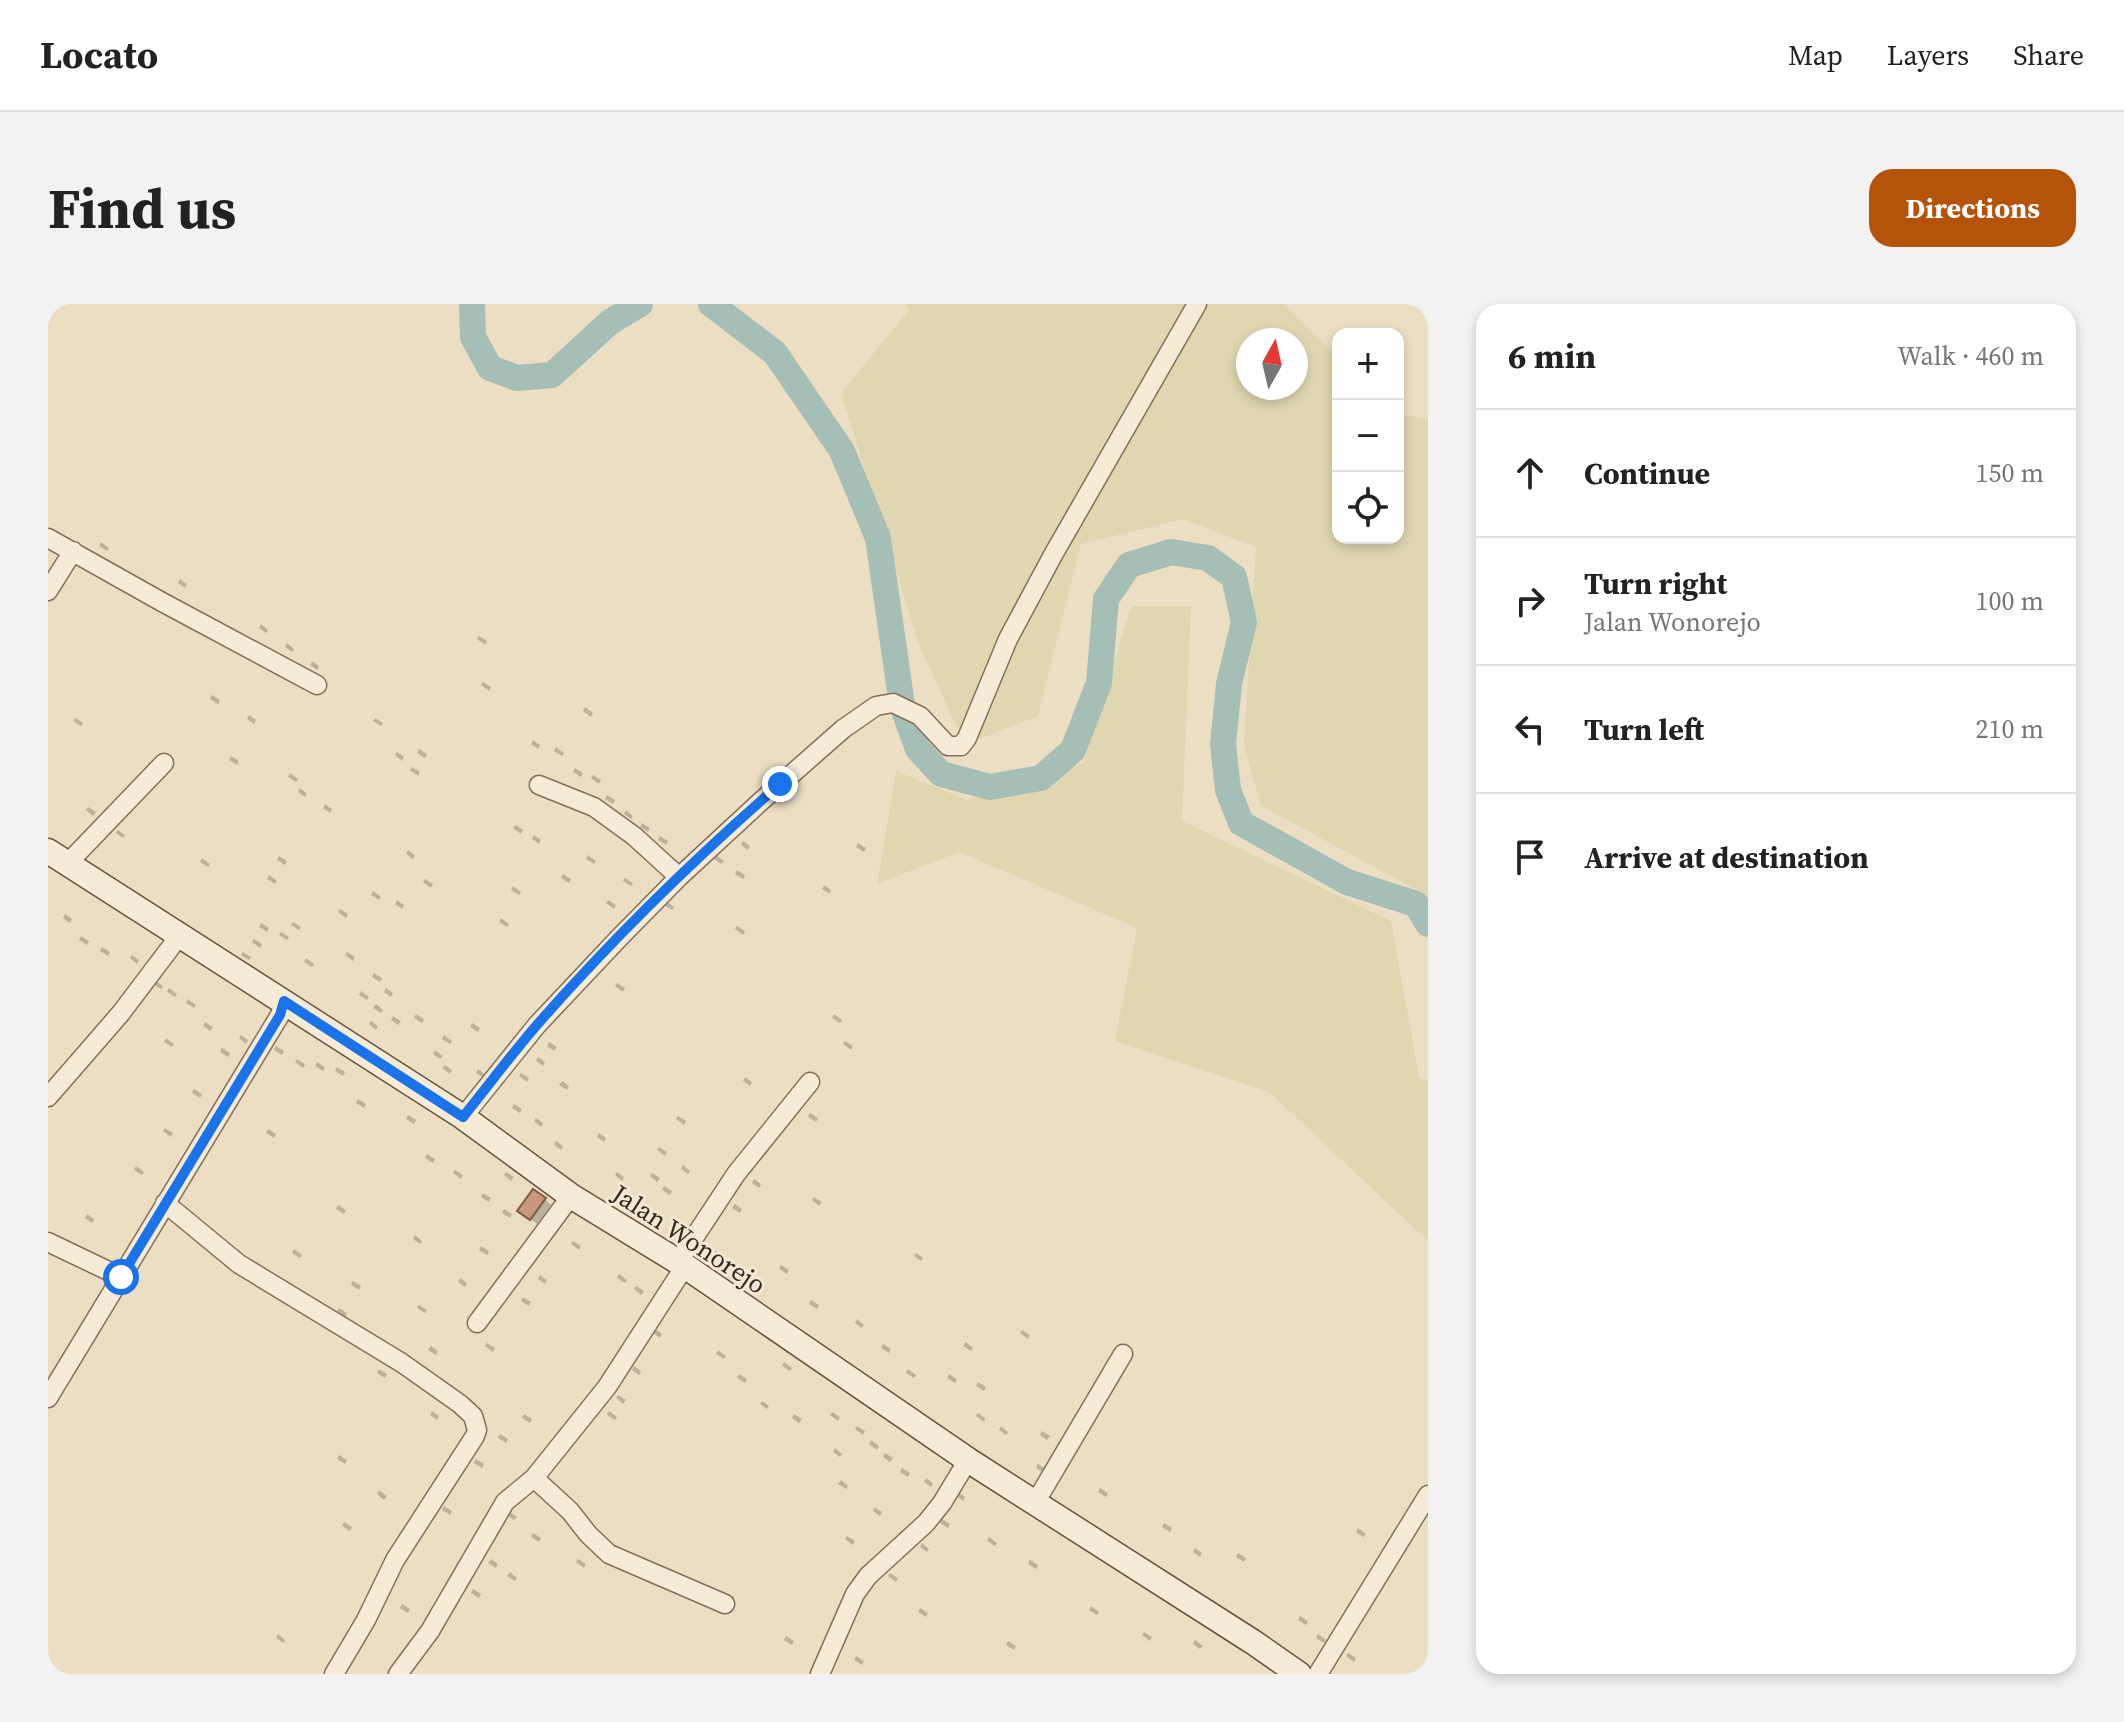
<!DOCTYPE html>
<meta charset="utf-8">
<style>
body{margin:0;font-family:"Source Serif 4",serif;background:#f2f2f2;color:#222}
.controls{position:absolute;right:24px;top:24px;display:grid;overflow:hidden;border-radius:16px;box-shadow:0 4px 12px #0003}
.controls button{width:72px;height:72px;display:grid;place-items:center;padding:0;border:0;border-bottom:2px solid #e0e0e0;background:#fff;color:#222;font:40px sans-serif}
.compass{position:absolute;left:1188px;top:24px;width:72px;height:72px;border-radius:50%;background:#fff;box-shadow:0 4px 12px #0003;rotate:8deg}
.stop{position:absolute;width:24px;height:24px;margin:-18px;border:6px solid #1a73e8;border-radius:50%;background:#fff}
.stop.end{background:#1a73e8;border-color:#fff;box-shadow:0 2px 8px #0008}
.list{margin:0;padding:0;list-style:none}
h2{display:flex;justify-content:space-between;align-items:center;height:104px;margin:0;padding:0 32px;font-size:34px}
h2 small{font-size:26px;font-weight:400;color:#767676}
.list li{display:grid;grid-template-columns:52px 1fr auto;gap:24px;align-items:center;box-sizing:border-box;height:128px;padding:0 32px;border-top:2px solid #e0e0e0}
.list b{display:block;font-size:30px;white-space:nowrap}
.list p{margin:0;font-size:26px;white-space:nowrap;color:#767676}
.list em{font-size:26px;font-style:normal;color:#767676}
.icon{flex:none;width:44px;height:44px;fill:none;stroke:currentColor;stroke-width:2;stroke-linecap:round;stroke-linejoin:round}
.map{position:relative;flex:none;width:1380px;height:1370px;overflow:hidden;border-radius:24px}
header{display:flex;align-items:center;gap:48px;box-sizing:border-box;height:112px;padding:0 40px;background:#fff;border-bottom:2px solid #e0e0e0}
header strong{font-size:38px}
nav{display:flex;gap:44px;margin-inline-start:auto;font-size:28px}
.intro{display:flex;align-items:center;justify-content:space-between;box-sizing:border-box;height:192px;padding:0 48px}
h1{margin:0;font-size:56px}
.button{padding:20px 36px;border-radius:24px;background:#b45309;color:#fff;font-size:28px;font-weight:700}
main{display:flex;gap:48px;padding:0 48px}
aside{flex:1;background:#fff;border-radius:24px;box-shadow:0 4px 12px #0003}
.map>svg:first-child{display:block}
.farmland{fill:#e0d7b1;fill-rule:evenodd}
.shadow{fill:#0003}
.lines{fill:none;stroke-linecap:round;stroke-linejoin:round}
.river{stroke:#a5beb6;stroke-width:26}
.building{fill:#c7987c;stroke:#825943;stroke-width:2}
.street-casing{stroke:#846f5b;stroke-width:21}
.secondary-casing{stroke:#66513e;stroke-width:27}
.street{stroke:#f6ebd6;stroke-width:18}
.secondary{stroke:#f6ebd6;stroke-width:24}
.route{stroke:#1a73e8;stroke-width:10}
.labels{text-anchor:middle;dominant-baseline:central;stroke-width:6;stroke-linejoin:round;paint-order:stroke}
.street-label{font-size:26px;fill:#35281e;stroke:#f3e8d3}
</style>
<header>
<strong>Locato</strong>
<nav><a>Map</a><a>Layers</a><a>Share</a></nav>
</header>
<div class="intro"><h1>Find us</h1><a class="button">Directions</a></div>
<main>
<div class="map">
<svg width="1380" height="1370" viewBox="0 0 1380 1370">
<rect width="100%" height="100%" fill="#ebdec3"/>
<path class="farmland" d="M858,0H1237L1290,54V234H1350V110L1380,115V592L1213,502L1196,441L1208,243L1135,215L1033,240L990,412L917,441L871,341L793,89L861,6ZM1200,36H1248V84H1200Z
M1083,302H1143L1134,517L1343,617L1371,773L1380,778V937L1221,788L1067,737L1089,624L911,548L829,580L848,467L919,496L1036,459Z"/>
<path class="shadow" d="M53,238L61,244L59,247L51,242Z
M132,275L139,280L137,284L130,279Z
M213,320L220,326L218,329L211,324Z
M431,332L439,337L437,341L429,335Z
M239,339L246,345L244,348L237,343Z
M264,357L271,362L269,366L262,361Z
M435,378L443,383L441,387L433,381Z
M164,391L172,396L170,400L162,395Z
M537,403L545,409L543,413L535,407Z
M201,411L208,416L206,420L199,415Z
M28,414L35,419L33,422L25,417Z
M327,414L335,419L333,422L325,417Z
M485,436L492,441L490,445L483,440Z
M508,443L516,449L514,452L506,447Z
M371,445L379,450L377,454L369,449Z
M349,448L356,453L354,457L347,451Z
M183,452L191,457L189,461L181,456Z
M364,463L372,468L370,472L362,466Z
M527,464L535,469L533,473L525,468Z
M242,469L250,475L248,478L240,473Z
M545,471L553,476L551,480L543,474Z
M252,484L259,490L257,493L250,488Z
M559,491L567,496L565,500L557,495Z
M277,500L284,505L282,509L275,504Z
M40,503L48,508L45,512L38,506Z
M578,506L585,512L583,515L576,510Z
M594,519L602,524L600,528L592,523Z
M468,521L475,526L473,530L465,524Z
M70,526L77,531L75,534L68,529Z
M486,531L493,536L491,540L484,535Z
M612,532L620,537L618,541L610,536Z
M695,537L702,542L700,546L693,541Z
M810,539L818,544L816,548L808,543Z
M360,546L367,551L365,555L358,550Z
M540,551L548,557L546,560L538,555Z
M668,551L676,557L673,560L666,555Z
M231,552L239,557L237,561L229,556Z
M154,554L162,560L160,563L152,558Z
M689,566L697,571L695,575L687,570Z
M515,570L523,575L521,579L513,574Z
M221,571L229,577L227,580L219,575Z
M577,574L585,579L583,582L575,577Z
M377,575L385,580L383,584L375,578Z
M776,581L783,586L782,590L774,585Z
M465,582L473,588L471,591L463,586Z
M325,587L333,593L331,596L323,591Z
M349,596L356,601L354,605L347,600Z
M560,596L568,601L566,605L558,599Z
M618,597L626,603L624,606L616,601Z
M292,605L300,610L298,614L290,608Z
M17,610L24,615L22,619L15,614Z
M453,614L461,620L459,623L451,618Z
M245,618L253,623L251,626L243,621Z
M213,619L221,624L219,628L211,623Z
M689,622L697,627L695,631L687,625Z
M233,628L241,633L239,636L231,631Z
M33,632L41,637L39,641L31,636Z
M206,635L214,640L212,644L204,638Z
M54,643L62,648L60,652L52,647Z
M195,648L203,653L201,656L193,651Z
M299,648L307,653L305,657L297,651Z
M84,651L91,656L89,660L82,654Z
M258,654L266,660L264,663L256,658Z
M326,669L334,674L332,678L324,673Z
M108,677L115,682L113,685L105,680Z
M569,679L577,684L575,688L567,682Z
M121,684L129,690L127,693L119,688Z
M338,684L345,689L343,693L336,688Z
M313,687L321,693L319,696L311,691Z
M140,695L148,701L146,704L138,699Z
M328,700L335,706L333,709L325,704Z
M368,710L376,715L374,719L366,714Z
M786,710L794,716L792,719L784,714Z
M345,712L353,717L350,721L343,716Z
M323,717L330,722L328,726L321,720Z
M157,718L165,723L162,727L155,722Z
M424,719L432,724L430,728L422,723Z
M193,731L200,736L198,740L191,734Z
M396,731L404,737L402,740L394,735Z
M118,734L126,740L124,743L116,738Z
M797,737L805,742L803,746L795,740Z
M501,738L509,743L506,747L499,742Z
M228,742L236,747L234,751L226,746Z
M174,744L182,749L180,753L172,748Z
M387,746L395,752L392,755L385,750Z
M490,753L497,758L495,762L488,757Z
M249,755L257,760L255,764L247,758Z
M269,758L277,763L275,767L267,762Z
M397,761L404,766L402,770L394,764Z
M289,763L297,768L295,772L287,767Z
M430,765L438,771L436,774L428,769Z
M473,769L481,774L479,778L471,772Z
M697,773L704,778L702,782L695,777Z
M514,777L521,782L519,786L511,781Z
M146,785L154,790L152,794L144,789Z
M310,795L318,800L316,804L308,799Z
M466,800L474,805L472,809L464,804Z
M762,809L770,814L768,818L760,813Z
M360,811L368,816L366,820L358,815Z
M630,812L638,817L636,821L628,815Z
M488,814L495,819L493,823L486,817Z
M117,824L125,829L123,833L115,827Z
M220,825L228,830L226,834L218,829Z
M551,829L558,834L556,838L549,833Z
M508,837L515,842L513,846L506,841Z
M611,843L619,848L617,852L609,846Z
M379,850L387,855L385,859L377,854Z
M635,861L642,867L640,870L633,865Z
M88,862L96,868L94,871L86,866Z
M407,866L415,871L413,875L405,869Z
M458,868L466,873L463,877L456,871Z
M569,868L576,873L574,877L567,871Z
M604,869L612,874L609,878L602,872Z
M706,875L713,880L711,884L704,879Z
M616,882L624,887L622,891L614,886Z
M435,889L443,894L441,898L433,893Z
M766,893L774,898L771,902L764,896Z
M497,895L503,901L489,920L478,912Z
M687,900L694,905L692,909L684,904Z
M290,901L298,906L296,910L288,905Z
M456,905L464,910L462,914L454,909Z
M39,910L46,915L44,919L37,914Z
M625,914L632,920L630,923L623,918Z
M367,931L374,937L372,940L365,935Z
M525,937L533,942L531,946L523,940Z
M433,942L441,947L439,951L431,946Z
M246,945L254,951L252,954L244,949Z
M667,946L675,952L673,955L665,950Z
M868,949L875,954L873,957L866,952Z
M733,961L741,966L739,970L731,965Z
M571,970L579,976L577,979L569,974Z
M492,971L499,976L497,980L490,975Z
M412,974L419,979L417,983L410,978Z
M305,977L313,982L311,986L303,981Z
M588,982L596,987L593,991L586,985Z
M475,993L483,998L481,1002L473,997Z
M763,996L771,1001L769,1005L761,1000Z
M371,1001L379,1006L377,1009L369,1004Z
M291,1004L299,1009L297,1013L289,1007Z
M809,1015L816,1021L814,1024L807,1019Z
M606,1024L614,1030L612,1034L604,1028Z
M974,1026L982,1031L980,1035L972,1029Z
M918,1038L925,1044L923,1047L915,1042Z
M439,1039L447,1044L445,1048L437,1042Z
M835,1040L843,1045L841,1049L833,1044Z
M383,1042L390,1047L388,1051L380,1046Z
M670,1046L678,1052L676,1055L668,1050Z
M736,1058L744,1064L742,1067L734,1062Z
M586,1062L593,1067L591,1071L584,1066Z
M331,1065L339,1070L337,1074L329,1069Z
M860,1065L868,1071L866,1074L858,1069Z
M691,1070L699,1075L697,1079L689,1074Z
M901,1070L909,1075L907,1079L899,1074Z
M930,1078L938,1083L936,1087L928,1082Z
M570,1091L578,1096L575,1100L568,1094Z
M714,1097L721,1102L719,1105L712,1100Z
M384,1107L391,1112L389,1116L382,1111Z
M561,1107L569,1113L567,1116L559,1111Z
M784,1108L792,1113L790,1117L782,1111Z
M930,1109L937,1114L936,1118L928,1112Z
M476,1110L484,1115L482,1119L474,1114Z
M746,1110L754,1115L751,1119L744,1114Z
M809,1122L817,1127L815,1131L807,1125Z
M953,1122L960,1128L958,1131L951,1126Z
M994,1127L1002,1132L999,1136L992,1131Z
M452,1130L460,1135L458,1139L450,1134Z
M823,1136L831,1142L829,1146L821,1140Z
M787,1144L794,1150L792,1153L785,1148Z
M837,1149L845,1154L842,1158L835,1153Z
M291,1151L299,1156L297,1160L289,1155Z
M428,1155L436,1160L434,1164L426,1159Z
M990,1160L998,1165L996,1169L988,1164Z
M854,1164L862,1169L860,1173L852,1168Z
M878,1174L885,1179L883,1183L876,1178Z
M793,1176L800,1182L798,1185L790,1180Z
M1052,1184L1060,1189L1058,1193L1050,1188Z
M331,1186L339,1192L336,1196L329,1190Z
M910,1188L917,1193L915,1197L908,1191Z
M396,1202L404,1207L402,1211L394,1206Z
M827,1203L834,1208L832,1212L825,1207Z
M461,1207L469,1213L466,1216L459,1211Z
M894,1215L902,1220L900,1224L892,1219Z
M296,1218L304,1223L302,1227L294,1222Z
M1116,1219L1124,1224L1122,1228L1114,1223Z
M1310,1224L1318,1230L1315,1233L1308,1228Z
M485,1229L493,1234L491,1238L483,1233Z
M799,1232L807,1237L805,1241L797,1235Z
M941,1233L949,1239L947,1242L939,1237Z
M874,1239L881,1245L879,1248L872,1243Z
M1147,1244L1154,1249L1152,1253L1145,1248Z
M1190,1249L1198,1254L1196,1258L1188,1253Z
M443,1255L450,1260L448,1264L440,1259Z
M530,1255L538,1260L536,1264L528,1258Z
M982,1256L990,1261L988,1265L980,1260Z
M462,1268L469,1274L467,1277L459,1272Z
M842,1269L850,1274L848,1278L840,1272Z
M425,1285L433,1290L431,1294L423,1289Z
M354,1300L362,1305L360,1309L352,1304Z
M1043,1302L1051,1308L1049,1311L1041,1306Z
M872,1304L880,1309L878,1313L870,1308Z
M1252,1312L1260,1317L1258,1321L1250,1316Z
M1096,1328L1104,1333L1102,1337L1094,1331Z
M230,1330L237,1336L236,1339L228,1334Z
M1270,1330L1278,1336L1276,1339L1268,1334Z
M738,1332L746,1337L744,1341L736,1336Z
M1147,1336L1155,1342L1152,1345L1145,1340Z
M960,1337L968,1342L966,1346L958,1341Z
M1300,1349L1308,1354L1306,1358L1298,1352Z
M808,1352L816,1357L814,1361L806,1356Z"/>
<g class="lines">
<path class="river" d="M424,0L425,33L442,64L469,74L504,71L562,18L592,0
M663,0L727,49L794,147L830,234L854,401L870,445L893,470L942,483L993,474L1025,446L1051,379L1058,295L1081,261L1123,248L1160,254L1186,273L1196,318L1181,380L1175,440L1180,486L1193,519L1299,578L1368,600L1380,620"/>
</g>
<path class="building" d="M485,885L498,894L482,916L469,907Z"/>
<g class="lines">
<defs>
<path id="street" d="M0,234L114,298L269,381
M0,287L25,247
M491,481L546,503L586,532L631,573
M19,560L116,459
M0,793L73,709L132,631
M415,813L489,721L571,634L631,573L711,499L795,425L828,402L845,399L872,412L900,442H913L919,434L960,335L1005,251L1149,0
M117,899L191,960L354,1059L412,1100L425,1112L429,1126L427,1132L347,1256L318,1316L286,1370
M0,938L73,973
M630,958L688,870L762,778
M429,1019L523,892
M0,1094L232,711L236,697
M486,1174L522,1207L540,1230L561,1250L677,1300
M987,1199L1075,1050
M350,1370L382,1327L457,1198L486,1174L559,1083L637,962
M772,1370L807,1290L820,1272L878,1219L894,1199L920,1156
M1270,1370L1380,1191"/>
<path id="secondary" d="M0,547L415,813L523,892L637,962L920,1156L1205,1338L1251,1370"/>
</defs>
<use href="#street" class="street-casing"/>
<use href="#secondary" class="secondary-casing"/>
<use href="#street" class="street"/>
<use href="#secondary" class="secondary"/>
</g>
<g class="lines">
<path class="route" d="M73,973L232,711L236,697L415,813C440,782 463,751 488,722C563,636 646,555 732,480"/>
</g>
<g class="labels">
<g class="street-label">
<text transform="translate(641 935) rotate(33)">Jalan Wonorejo</text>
</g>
</g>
</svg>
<div class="controls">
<button>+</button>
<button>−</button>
<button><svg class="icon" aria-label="locate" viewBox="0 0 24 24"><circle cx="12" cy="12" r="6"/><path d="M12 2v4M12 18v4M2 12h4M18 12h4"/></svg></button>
</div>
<svg class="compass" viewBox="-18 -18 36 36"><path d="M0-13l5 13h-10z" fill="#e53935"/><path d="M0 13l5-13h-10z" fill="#767676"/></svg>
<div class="stop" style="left:73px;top:973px"></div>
<div class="stop end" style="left:732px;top:480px"></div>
</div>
<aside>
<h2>6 min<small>Walk · 460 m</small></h2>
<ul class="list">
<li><svg class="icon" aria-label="ahead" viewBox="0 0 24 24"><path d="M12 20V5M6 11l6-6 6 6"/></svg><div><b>Continue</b></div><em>150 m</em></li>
<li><svg class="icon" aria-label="right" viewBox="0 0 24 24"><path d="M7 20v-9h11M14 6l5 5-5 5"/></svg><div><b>Turn right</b><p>Jalan Wonorejo</p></div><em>100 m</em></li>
<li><svg class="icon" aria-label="left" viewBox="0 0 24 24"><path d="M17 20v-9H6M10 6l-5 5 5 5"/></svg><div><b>Turn left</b></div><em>210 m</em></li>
<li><svg class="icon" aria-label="arrive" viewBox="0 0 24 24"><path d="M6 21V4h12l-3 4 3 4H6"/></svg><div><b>Arrive at destination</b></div></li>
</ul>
</aside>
</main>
